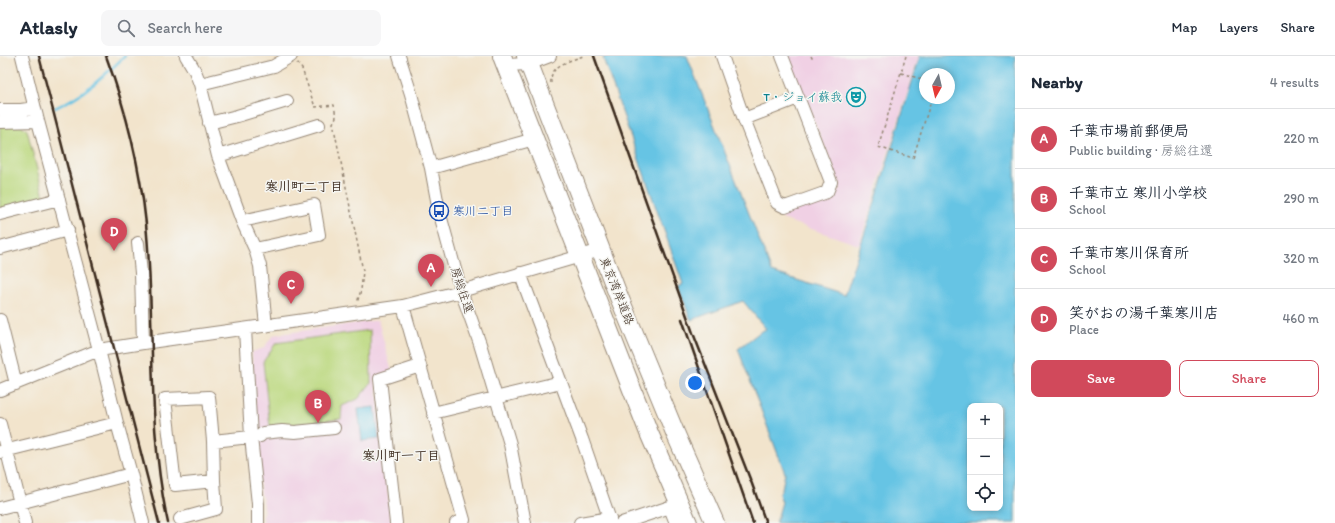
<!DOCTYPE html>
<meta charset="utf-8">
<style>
body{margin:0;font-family:Itim,"Klee One",sans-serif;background:#f6f6f7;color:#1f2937}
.controls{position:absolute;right:12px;bottom:12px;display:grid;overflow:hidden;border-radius:8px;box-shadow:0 2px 6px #0003}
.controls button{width:36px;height:36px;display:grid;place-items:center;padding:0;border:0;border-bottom:1px solid #e0e1e3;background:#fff;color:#1f2937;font:20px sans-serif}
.compass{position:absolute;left:919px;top:12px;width:36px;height:36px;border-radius:50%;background:#fff;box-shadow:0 2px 6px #0003;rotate:188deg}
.you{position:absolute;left:695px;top:327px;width:14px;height:14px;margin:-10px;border:3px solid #fff;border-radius:50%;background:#1a73e8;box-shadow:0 0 0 6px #1a73e833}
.badge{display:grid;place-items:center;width:26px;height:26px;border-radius:50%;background:#d1495b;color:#fff;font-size:13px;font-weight:700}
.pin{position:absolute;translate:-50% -33px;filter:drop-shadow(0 1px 2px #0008)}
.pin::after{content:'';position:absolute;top:21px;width:14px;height:12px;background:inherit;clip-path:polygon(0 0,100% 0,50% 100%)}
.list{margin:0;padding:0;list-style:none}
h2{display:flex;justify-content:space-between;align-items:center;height:52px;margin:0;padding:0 16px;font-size:17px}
h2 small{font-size:13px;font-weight:400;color:#747a83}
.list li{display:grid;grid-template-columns:26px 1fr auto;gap:12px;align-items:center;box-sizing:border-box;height:60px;padding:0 16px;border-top:1px solid #e0e1e3}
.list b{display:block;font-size:15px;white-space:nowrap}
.list p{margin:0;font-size:13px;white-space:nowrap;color:#747a83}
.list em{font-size:13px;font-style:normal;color:#747a83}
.actions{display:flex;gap:8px;padding:12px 16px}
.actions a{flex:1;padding:9px 0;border:1px solid #d1495b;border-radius:8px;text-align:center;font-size:14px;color:#d1495b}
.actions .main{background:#d1495b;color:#fff}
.icon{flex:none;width:22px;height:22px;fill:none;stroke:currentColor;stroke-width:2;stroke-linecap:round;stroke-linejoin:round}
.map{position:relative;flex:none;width:1015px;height:467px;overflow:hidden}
header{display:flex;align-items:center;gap:24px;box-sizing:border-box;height:56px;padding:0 20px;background:#fff;border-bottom:1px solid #e0e1e3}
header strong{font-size:19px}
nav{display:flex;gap:22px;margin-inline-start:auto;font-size:14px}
.search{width:280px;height:36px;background:#f6f6f7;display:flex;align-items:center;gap:10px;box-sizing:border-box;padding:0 14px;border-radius:8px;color:#747a83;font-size:15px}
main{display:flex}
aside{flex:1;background:#fff}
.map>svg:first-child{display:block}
.built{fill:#f0d0e4}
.green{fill:#bbd87e;stroke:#7b814e}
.water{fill:#66c4e4;stroke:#507781;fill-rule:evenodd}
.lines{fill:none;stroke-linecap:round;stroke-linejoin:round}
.stream{stroke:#66c4e4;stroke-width:2.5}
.minor-casing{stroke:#968775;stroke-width:14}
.highway-casing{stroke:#968775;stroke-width:20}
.path{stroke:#968775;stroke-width:1.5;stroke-dasharray:3 3;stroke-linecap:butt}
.minor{stroke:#fff;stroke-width:12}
.highway{stroke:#fff;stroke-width:18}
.rail{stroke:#3b2a1e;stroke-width:2.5}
.labels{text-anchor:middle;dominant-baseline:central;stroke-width:3;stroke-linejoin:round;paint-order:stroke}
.culture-label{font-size:12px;fill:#0d838f;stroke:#f6f6f2;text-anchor:end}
.transit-label{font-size:12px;fill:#164399;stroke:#f6f6f2;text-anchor:start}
.street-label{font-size:12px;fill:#3b2a1e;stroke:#f6f6f2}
.neighbourhood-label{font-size:13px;font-weight:bold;fill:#3b2a1e;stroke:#f6f6f2}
</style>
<header>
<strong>Atlasly</strong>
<div class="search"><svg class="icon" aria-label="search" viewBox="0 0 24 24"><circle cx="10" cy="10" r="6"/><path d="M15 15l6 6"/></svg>Search here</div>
<nav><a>Map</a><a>Layers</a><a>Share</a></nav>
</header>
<main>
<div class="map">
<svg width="1015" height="467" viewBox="0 0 1015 467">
<rect width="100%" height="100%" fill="#f6f6f2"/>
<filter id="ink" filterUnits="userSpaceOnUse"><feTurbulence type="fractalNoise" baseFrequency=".025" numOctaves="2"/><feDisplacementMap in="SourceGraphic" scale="8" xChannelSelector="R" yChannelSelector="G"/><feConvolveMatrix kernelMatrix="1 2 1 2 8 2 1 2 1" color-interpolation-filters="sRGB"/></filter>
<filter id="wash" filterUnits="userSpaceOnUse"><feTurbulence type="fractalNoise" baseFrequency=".012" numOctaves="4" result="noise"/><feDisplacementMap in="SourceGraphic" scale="16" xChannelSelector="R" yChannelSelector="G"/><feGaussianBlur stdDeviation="0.9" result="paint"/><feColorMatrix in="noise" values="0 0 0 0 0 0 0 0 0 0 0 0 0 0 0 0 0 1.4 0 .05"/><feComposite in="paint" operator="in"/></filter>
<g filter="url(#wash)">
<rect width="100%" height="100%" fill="#f2e4cc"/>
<path class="built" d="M787,0H919L859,189L782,163L780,156L839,134L840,128Z
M378,264L392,316L376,321L391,467H263L264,448L261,439L258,414L252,296L264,292L273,279Z"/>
<path class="green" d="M0,69H21L27,74L44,141L0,155Z
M370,274L371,327L358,343L342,350L341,363L270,371L263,306L276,287Z"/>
<path class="water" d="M607,0H687L772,216L844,239L873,152L920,0H1015V467H776L782,446L779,438L782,433L785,417L738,293L760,276L766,273L743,245L691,264L678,230L683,228L603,2ZM925,18H949V42H925ZM970,350H1000V452H970Z
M375,351L379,383L362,385L358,353Z"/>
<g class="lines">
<path class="stream" d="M55,52C84,39 103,21 125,0"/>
</g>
</g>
<g filter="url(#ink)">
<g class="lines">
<defs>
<path id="minor" d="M22,0L38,65L99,294L117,367L131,418L143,467
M186,0L195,15L200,28L218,100L242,165L255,193L260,210L266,270
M399,0L411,38L431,112L439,155L461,235L480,288L510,388L525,467
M722,0L744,63L777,147L785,151L827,136L831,126L782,0
M505,9L529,8L550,0
M200,28L274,10L291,0
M0,54H21L35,52
M744,63L798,42
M0,66L38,65
M209,67L237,60L287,45
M218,100L319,69
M431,112L534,83
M0,158L59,143
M242,165L314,149L319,179L255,193
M138,187L141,217L143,287
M0,192L68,174
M520,217L582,383L611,467
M403,250L464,464L456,467
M0,264L16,328
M245,273L251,381L258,448V467
M0,334L99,294L143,287L403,250L461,235L601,194
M209,341L213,385L214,425L175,429L165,343Z
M433,357L561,326
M0,368L25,467
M213,385L260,380L263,377L282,375L295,376L334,372
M0,396L117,367
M0,452L131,418
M670,452L676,467
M180,463L216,453L214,425
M396,467L380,323L420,310
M580,467L610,462
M622,467L679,448"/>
<path id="highway" d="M502,0L649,377L688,467
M526,0L617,236L676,379L715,467"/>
</defs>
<use href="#minor" class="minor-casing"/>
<use href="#highway" class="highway-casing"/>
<path class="path" d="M811,0L813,4
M906,0L878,91L913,102L932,42
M297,7L302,13L315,51L334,49L336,61L333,67L363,215L361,234L357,247
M901,17L925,24
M551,27C549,9 570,5 583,0"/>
<use href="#minor" class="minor"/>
<use href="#highway" class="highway"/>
<path class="rail" d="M39,0L159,467
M106,0C126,54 140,110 146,168C156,267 146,368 168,467
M594,0L693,277L752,428L766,467
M682,263L753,467"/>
</g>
</g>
<defs>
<symbol id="theatre-ring" viewBox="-11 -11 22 22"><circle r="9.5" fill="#f6f6f2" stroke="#0f9aa8" stroke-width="1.5"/><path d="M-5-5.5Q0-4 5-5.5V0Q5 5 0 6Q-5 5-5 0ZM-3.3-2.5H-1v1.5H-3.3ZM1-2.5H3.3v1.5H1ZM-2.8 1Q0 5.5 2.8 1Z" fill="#0f9aa8"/></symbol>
<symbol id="bus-ring" viewBox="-11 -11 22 22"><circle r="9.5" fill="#f6f6f2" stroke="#1a4fb4" stroke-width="1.5"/><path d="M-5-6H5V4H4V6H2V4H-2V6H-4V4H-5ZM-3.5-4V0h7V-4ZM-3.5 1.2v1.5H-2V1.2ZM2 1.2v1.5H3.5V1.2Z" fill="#1a4fb4"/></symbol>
</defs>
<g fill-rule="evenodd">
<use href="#theatre-ring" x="845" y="30" width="22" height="22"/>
<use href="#bus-ring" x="428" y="144" width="22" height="22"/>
</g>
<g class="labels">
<g class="culture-label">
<text x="842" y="41">T・ジョイ蘇我</text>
</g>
<g class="transit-label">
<text x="453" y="155">寒川二丁目</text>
</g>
<g class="street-label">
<text transform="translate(462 234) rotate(72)">房総往還</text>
<text transform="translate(617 235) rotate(68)">東京湾岸道路</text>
</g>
<g class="neighbourhood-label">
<text x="304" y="130">寒川町二丁目</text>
<text x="401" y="399">寒川町一丁目</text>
</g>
</g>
</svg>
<div class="controls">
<button>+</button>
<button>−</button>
<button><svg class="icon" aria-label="locate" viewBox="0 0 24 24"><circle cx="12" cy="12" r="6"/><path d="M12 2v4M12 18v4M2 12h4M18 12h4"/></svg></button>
</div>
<svg class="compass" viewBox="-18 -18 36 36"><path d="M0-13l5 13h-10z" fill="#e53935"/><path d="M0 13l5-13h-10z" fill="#747a83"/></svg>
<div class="you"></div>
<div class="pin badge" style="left:431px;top:231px">A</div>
<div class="pin badge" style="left:318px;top:367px">B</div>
<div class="pin badge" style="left:291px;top:248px">C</div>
<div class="pin badge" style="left:114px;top:195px">D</div>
</div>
<aside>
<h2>Nearby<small>4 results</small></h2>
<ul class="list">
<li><span class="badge">A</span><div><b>千葉市場前郵便局</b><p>Public building · 房総往還</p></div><em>220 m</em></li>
<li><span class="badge">B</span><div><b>千葉市立 寒川小学校</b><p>School</p></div><em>290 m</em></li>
<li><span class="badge">C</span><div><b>千葉市寒川保育所</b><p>School</p></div><em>320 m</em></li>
<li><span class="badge">D</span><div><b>笑がおの湯千葉寒川店</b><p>Place</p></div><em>460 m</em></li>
</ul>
<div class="actions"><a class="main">Save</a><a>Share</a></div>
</aside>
</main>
